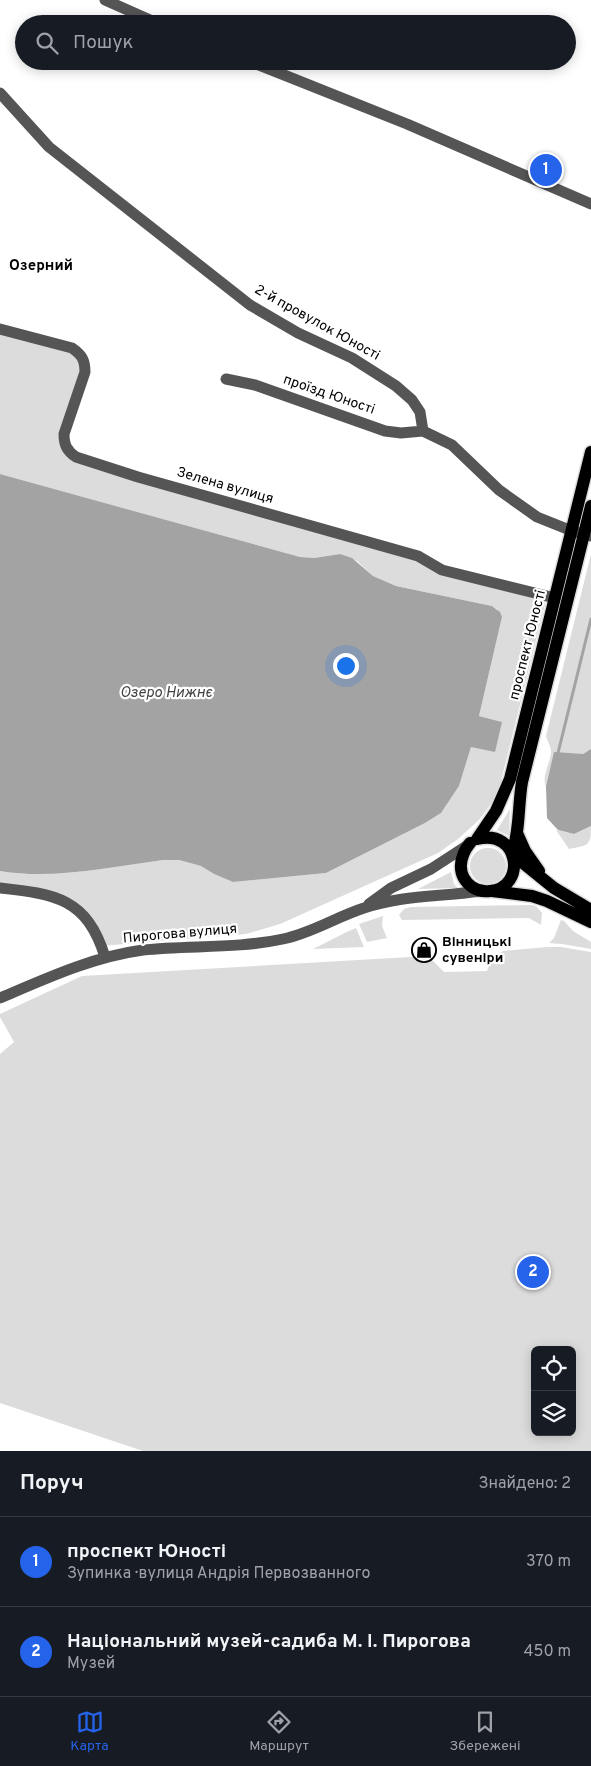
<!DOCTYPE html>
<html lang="uk">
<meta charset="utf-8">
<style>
body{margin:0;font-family:Overpass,sans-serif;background:#20242c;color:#f1f3f6}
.controls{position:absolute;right:15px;bottom:15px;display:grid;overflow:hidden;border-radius:8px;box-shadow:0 2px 12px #0003}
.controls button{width:45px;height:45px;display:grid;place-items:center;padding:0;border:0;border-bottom:1px solid #363941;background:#171b24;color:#f1f3f6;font:25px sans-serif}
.you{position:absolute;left:345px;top:665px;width:18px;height:18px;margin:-12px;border:4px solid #fff;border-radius:50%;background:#1a73e8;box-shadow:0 0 0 8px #1a73e833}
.badge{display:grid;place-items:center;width:32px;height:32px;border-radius:50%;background:#2563eb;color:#fff;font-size:16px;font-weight:700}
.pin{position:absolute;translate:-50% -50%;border:2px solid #fff;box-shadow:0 1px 5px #0006}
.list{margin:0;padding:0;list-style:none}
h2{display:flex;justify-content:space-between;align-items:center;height:65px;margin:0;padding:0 20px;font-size:21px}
h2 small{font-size:16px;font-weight:400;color:#9ea1a6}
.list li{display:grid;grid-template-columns:32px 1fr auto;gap:15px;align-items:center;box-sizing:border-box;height:90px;padding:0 20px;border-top:1px solid #363941}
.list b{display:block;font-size:19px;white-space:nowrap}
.list p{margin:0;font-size:16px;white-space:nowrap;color:#9ea1a6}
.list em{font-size:16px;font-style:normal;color:#9ea1a6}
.icon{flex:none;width:28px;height:28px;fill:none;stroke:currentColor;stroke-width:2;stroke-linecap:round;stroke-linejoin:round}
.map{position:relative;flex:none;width:591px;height:1451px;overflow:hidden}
.search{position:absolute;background:#171b24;box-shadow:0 2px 12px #0003;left:15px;right:15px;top:15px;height:55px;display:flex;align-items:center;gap:12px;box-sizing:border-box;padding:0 18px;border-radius:28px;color:#9ea1a6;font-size:19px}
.sheet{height:245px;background:#171b24}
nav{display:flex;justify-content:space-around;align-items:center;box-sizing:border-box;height:70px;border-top:1px solid #363941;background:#171b24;font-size:14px;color:#9ea1a6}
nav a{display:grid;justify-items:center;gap:2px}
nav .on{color:#2563eb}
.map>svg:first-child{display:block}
.green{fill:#dcdcdc;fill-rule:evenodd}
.water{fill:#a3a3a3}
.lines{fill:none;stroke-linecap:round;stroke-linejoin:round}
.stream{stroke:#a3a3a3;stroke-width:3}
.major-casing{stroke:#dbdbdb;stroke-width:15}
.minor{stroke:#555;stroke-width:11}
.major{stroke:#000;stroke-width:12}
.labels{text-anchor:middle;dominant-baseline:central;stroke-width:4.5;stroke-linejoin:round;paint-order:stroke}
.street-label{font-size:14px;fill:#000;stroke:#fff}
.poi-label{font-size:14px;font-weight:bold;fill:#000;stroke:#fff;text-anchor:start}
.neighbourhood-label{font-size:15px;font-weight:bold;fill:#000;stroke:#fff}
.water-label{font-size:15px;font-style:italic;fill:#444;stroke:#fff}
</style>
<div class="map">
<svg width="591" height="1451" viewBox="0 0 591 1451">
<rect width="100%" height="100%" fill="#fff"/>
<path class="green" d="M0,329L72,348L85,363L64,434L68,452L547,596L500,785L494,800L479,820L458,839L438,853L280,924L246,934L101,946L72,904L0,888V871C53,880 110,867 163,860H179L201,866L214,874L233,882L326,873L425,823L441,813L459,786L471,747L502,722L479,716L502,617L497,609L492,606L396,586L373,576L357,561L340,554L314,558L300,557L0,474Z
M591,554V749L583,754L576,774L546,787C541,775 551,763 551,751C551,747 547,740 546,736Z
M510,809L509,836L497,830Z
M591,826C591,846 589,845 569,849L556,830L574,834Z
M470 866a18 18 0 1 1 36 0a18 18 0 1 1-36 0Z
M451,872L454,884L458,888L418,889Z
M532,905L536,906L542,913L541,925L529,918L402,920L399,915L404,909L411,907Z
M383,916L382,926L387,938L367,942L359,924Z
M561,920L564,921L573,931L591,942V949L562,944L549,943L554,938Z
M356,928L364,947L313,949C328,942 341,934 356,928Z
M547,947H561L591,952V1451H143L0,1403V1054L14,1042L0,1017V1014L82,976L428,956L444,972L487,971L492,957L503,951ZM535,1350H572V1432H535Z"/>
<path class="water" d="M0,474L300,557L314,558L340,554L352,558L373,576L396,586L492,606L500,612L502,617L479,716L502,722L495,752L471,747L459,786L441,813L425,823L326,873L233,882L214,874L201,866L179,860H163C110,867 53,880 0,871Z
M591,749V826L574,834L558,830L547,818L546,787L554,752L583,754Z"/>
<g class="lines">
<path class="stream" d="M558,753L591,619"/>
<defs>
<path id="major" d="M517,833L525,851L539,871
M477,839L496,811L510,779L591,452
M470,843C459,857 456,875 472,887C478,891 483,892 490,891C527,888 520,828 477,839
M512,853C520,831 518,805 522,782L591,506
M512,854L554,888L591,910
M492,891L532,896L547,901L591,922"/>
</defs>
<use href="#major" class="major-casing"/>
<path class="minor" d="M105,0L159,24
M249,61L407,124L591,204
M0,93L49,147L250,305L298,333L352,358L396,386L412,400L420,412L423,431L452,445L499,490L537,517L572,531L591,536
M0,329L72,348C82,355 85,360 85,372L64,434C64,445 67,451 76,457L138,477L418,556L442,570L555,598
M226,379L255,385L385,431L401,433L423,431
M0,888C55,894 87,898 105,957
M369,904L391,888L431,869L471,843
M0,998C47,978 92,957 143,950C189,945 237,949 283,939C312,933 336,917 364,908C402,895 441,897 480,891"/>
<use href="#major" class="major"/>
</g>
<defs>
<symbol id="shop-ring" viewBox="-11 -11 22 22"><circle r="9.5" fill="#fff" stroke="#000" stroke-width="1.5"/><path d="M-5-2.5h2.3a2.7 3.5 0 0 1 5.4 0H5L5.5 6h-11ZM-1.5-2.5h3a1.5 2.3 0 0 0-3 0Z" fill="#000"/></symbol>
</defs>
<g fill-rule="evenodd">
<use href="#shop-ring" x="410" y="936" width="28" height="28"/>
</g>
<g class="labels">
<g class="street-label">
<text transform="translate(317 323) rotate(29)">2-й провулок Юності</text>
<text transform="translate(329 395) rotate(19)">проїзд Юності</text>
<text transform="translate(225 486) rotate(16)">Зелена вулиця</text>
<text transform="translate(528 645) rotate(-76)">проспект Юності</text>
<text transform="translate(180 934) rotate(-5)">Пирогова вулиця</text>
</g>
<g class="poi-label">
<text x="442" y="942">Вінницькі<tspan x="442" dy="16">сувеніри</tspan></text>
</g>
<g class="neighbourhood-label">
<text x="41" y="266">Озерний</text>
</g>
<g class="water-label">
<text x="166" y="693">Озеро Нижнє</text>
</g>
</g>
</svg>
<div class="controls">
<button><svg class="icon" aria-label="locate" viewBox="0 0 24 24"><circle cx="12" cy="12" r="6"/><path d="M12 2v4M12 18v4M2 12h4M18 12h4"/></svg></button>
<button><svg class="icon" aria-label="layers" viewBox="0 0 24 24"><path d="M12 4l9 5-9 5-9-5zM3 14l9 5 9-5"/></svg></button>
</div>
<div class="you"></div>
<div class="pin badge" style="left:546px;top:170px">1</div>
<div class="pin badge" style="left:533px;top:1272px">2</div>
<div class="search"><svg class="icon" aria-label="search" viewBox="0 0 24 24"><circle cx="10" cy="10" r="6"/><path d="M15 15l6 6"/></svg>Пошук</div>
</div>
<section class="sheet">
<h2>Поруч<small>Знайдено: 2</small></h2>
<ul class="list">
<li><span class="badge">1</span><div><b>проспект Юності</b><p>Зупинка · вулиця Андрія Первозванного</p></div><em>370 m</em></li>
<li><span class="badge">2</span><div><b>Національний музей-садиба М. І. Пирогова</b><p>Музей</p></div><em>450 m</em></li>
</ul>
</section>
<nav>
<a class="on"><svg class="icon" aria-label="map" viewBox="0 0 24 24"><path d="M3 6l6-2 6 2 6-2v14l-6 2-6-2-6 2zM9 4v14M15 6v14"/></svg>Карта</a>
<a><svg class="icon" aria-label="directions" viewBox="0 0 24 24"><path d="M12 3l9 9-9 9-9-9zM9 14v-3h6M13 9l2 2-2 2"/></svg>Маршрут</a>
<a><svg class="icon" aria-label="saved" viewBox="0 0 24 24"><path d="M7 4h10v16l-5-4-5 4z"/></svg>Збережені</a>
</nav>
